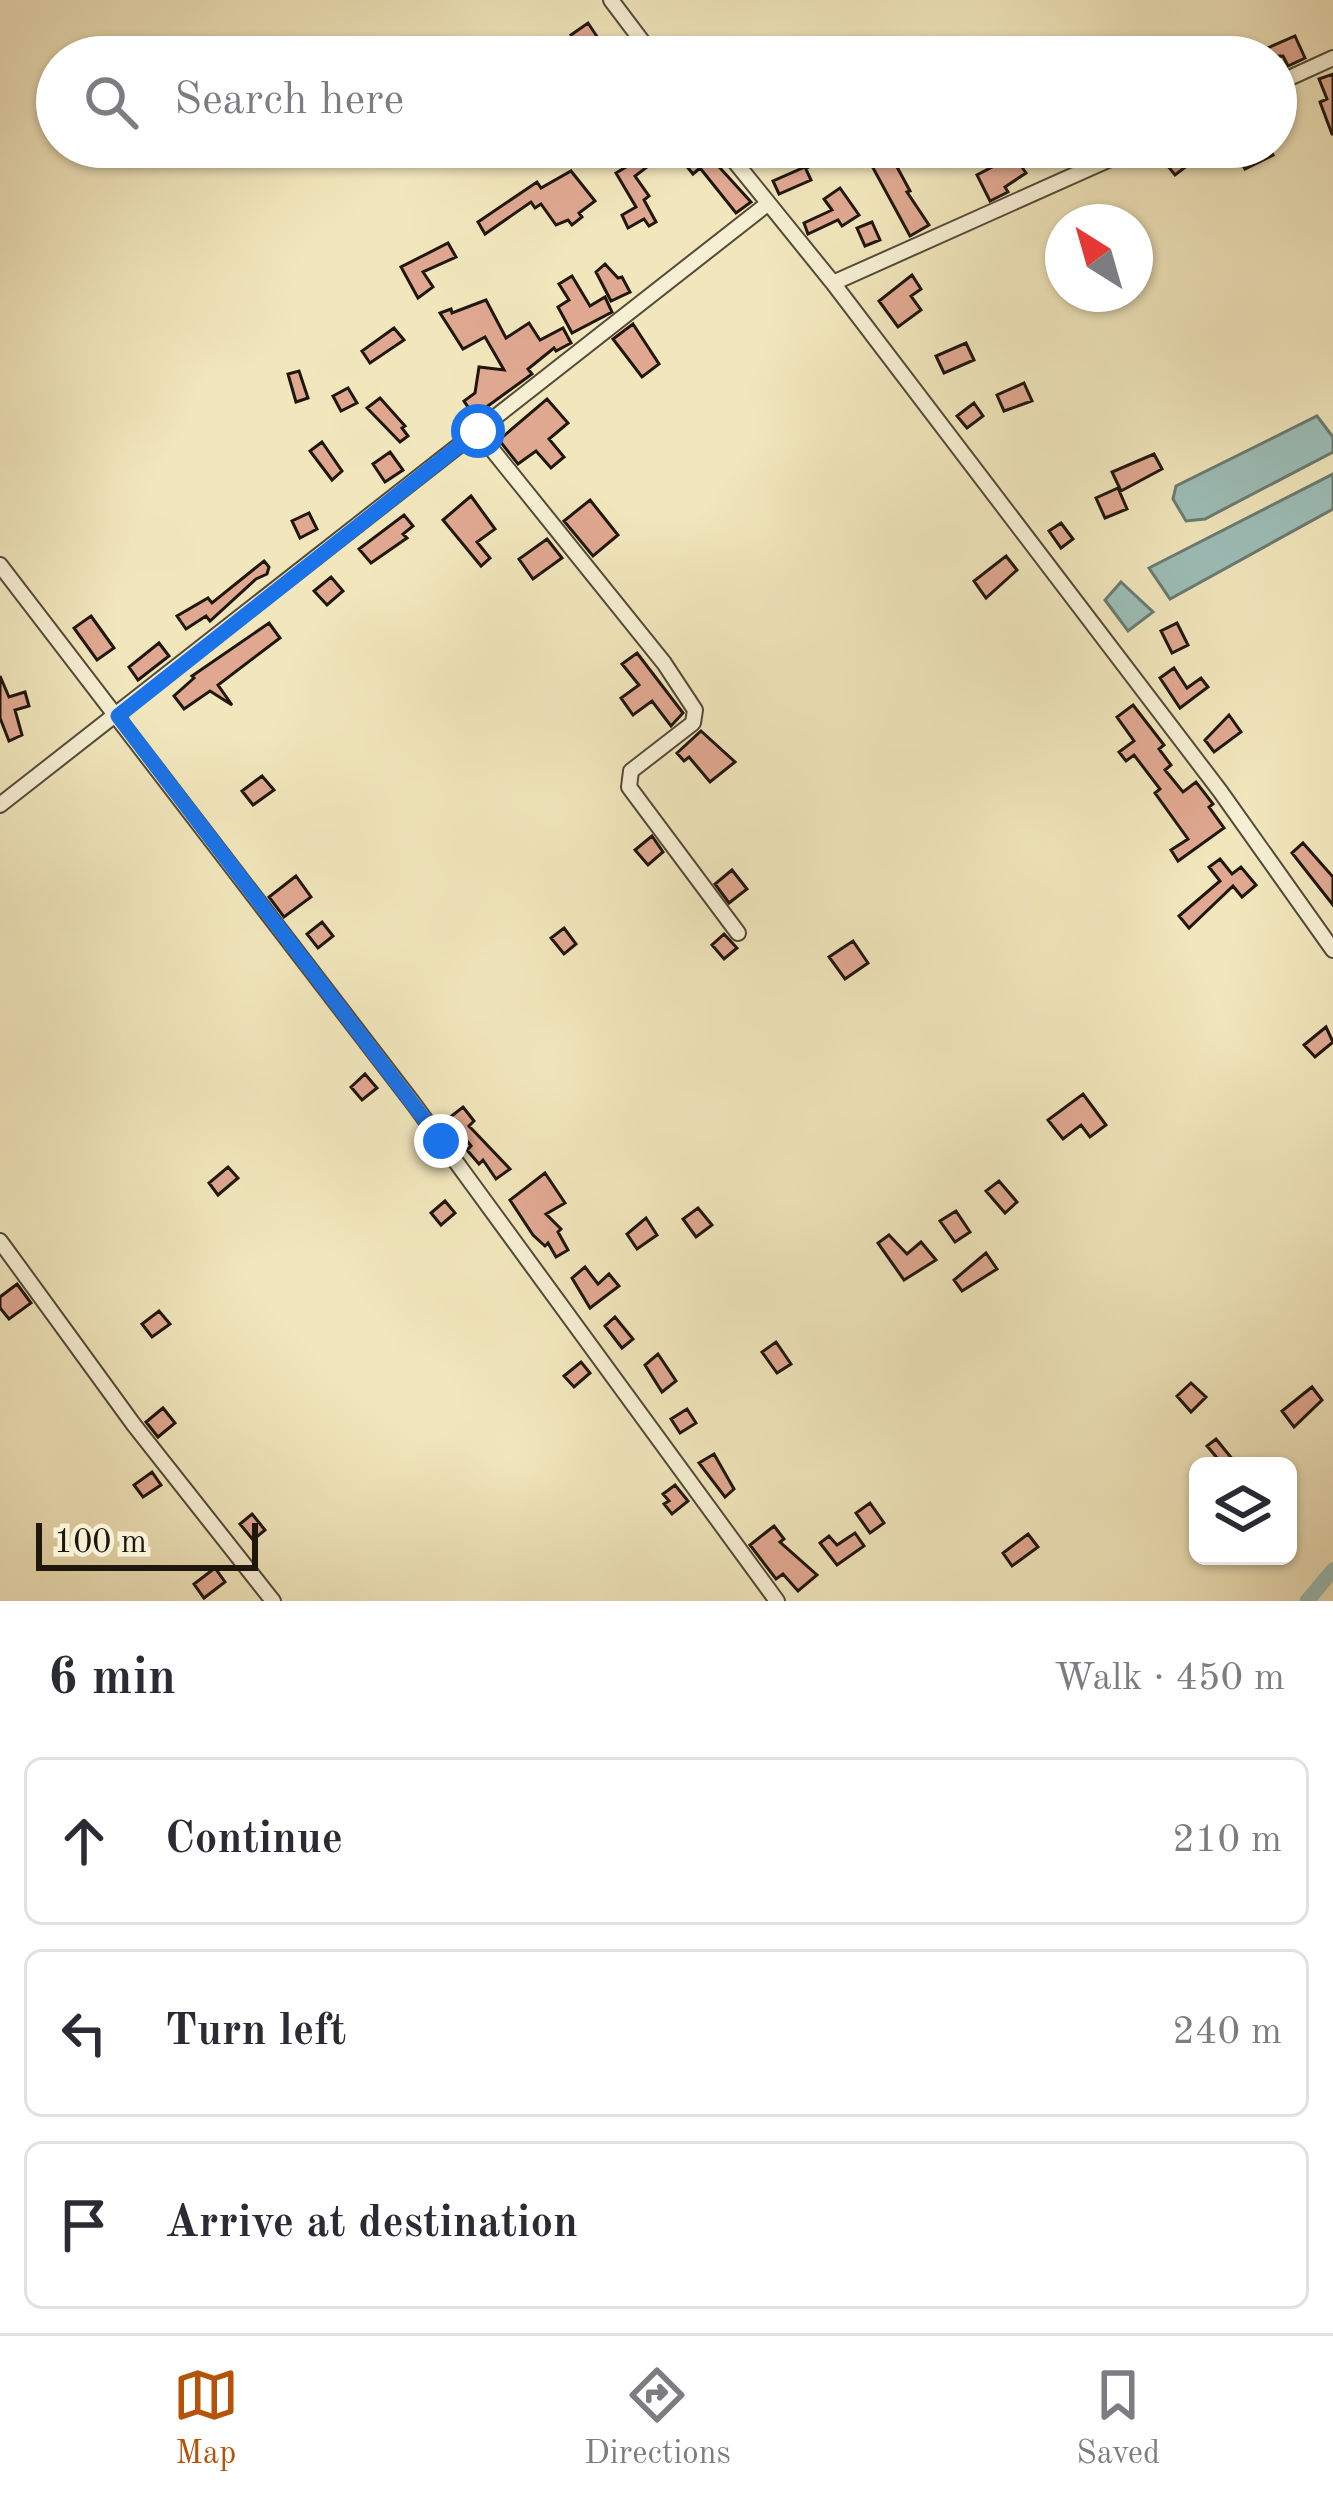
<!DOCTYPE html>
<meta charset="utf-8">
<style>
body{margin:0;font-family:"Old Standard TT",serif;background:#f7f7f7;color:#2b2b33}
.controls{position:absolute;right:36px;bottom:36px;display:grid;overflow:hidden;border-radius:18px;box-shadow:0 3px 9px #0004}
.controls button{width:108px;height:108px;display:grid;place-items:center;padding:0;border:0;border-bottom:3px solid #e1e1e2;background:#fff;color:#2b2b33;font:60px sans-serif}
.compass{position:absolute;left:1045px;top:204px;width:108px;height:108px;border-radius:50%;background:#fff;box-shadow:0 3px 9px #0004;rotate:323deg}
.scale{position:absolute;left:36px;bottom:30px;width:222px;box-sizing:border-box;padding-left:12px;border:6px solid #1f160c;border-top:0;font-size:33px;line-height:42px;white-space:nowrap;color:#1f160c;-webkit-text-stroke:9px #f6efd3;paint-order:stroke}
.stop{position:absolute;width:36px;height:36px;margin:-27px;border:9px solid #1a73e8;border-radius:50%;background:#fff}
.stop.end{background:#1a73e8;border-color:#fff;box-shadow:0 3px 12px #0008}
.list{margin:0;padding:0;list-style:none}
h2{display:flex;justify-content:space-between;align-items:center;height:156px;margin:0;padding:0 48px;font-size:51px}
h2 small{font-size:39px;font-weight:400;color:#7c7c81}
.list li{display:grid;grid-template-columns:78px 1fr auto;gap:36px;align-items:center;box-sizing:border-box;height:168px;margin:0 24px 24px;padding:0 24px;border:3px solid #e1e1e2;border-radius:18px}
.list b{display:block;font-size:45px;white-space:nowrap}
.list em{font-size:39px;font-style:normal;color:#7c7c81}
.icon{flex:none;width:66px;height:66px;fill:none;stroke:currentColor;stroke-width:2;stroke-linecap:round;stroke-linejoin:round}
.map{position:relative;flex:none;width:1333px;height:1601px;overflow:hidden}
.search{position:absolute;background:#fff;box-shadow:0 3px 9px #0004;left:36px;right:36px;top:36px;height:132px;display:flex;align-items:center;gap:30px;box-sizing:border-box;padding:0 42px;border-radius:66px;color:#7c7c81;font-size:45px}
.sheet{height:732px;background:#fff}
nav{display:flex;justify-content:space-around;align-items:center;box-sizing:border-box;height:168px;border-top:3px solid #e1e1e2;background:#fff;font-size:33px;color:#7c7c81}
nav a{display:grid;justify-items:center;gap:6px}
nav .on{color:#b45309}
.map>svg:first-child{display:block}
.water{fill:#9cbeb8;stroke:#6a7b73;stroke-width:3}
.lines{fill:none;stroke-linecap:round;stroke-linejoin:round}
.canal{stroke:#9cbeb8;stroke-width:15}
.building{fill:#e0a891;stroke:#1f160c;stroke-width:3}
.street-casing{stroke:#544a38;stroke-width:18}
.street{stroke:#f6efd3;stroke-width:14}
.route{stroke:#1a73e8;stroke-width:15}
</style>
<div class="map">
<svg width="1333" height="1601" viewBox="0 0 1333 1601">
<rect width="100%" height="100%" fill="#f1e6bc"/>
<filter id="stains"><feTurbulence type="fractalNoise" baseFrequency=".00167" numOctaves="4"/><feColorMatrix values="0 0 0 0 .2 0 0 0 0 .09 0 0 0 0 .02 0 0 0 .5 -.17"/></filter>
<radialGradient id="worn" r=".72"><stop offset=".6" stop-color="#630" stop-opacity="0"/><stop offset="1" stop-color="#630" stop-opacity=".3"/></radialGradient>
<path class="water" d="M1317,416L1333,437V452L1205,519L1186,521L1173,499L1176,486Z
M1333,474V509L1170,599L1149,568Z
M1121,582L1153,612L1128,631L1105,600Z"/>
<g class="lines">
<path class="canal" d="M1307,1601L1333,1570"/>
</g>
<path class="building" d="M588,23L600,41L583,53L571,35Z
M1295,36L1305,58L1288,66L1283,56L1247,57Z
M716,38L730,57H686Z
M1333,74V134H1332L1320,102L1327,99L1319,79Z
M640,147H701L751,202L736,213L700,168L693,174L672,148L635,176L649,196L644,200L656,222L649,226L644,219L628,228L622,215L636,207L616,173L646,155Z
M800,147H815L823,157L806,169L794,151Z
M984,147H1008L1026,173L1005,187L1008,192L990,201L977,175L996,165Z
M1050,147H1090L1058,163Z
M1180,147H1216L1185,162L1188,165L1175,175L1163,160Z
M1254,147H1269L1273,155L1245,169L1238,155Z
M890,154L910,191L907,192L929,225L910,236L872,166Z
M805,167L811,180L779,194L773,181Z
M571,171L595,201L579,213L582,217L572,225L568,220L556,225L541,204L535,208L531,202L485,234L478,222L537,182L541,188Z
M840,188L859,215L842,226L838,220L808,234L804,223L832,210L824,199Z
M872,222L880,240L865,246L857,228Z
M448,243L456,257L423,272L433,287L418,298L401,267Z
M605,264L618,278L622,277L630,292L611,301L596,272Z
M912,275L921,289L911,296L921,310L898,327L879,301Z
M572,276L590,306L605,297L612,312L572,333L558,307L569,300L559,284Z
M486,300L506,338L529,323L540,340L563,328L571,343L556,351L554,348L528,369L532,374L474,416L464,401L475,393L479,367L504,370L485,337L463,349L440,313L451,309L452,313Z
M633,324L659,364L642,377L613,339Z
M394,328L404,340L370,363L362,351Z
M966,343L974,360L944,373L936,356Z
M299,371L308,398L296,402L288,374Z
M1024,383L1032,401L1004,411L997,395Z
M348,388L357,403L341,411L333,396Z
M380,398L405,426L402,428L408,436L400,442L367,408Z
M547,399L568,423L549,439L564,457L551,468L536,451L518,464L499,440Z
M974,403L983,416L967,428L957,416Z
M322,442L342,471L332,480L310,451Z
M390,452L403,470L385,482L373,464Z
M1154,454L1162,469L1121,491L1112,472Z
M1118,488L1127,509L1105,518L1096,498Z
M471,496L495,529L477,542L490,558L481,566L443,520Z
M590,500L618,535L593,556L564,521Z
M309,513L317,529L300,538L292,521Z
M404,515L413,526L403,534L407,538L371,563L359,549Z
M1061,523L1073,539L1061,548L1049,531Z
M547,539L562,558L533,579L519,559Z
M1006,556L1017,570L986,598L974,581Z
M264,561L269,567L267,574L256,579L210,621L206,616L186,629L177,616L208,598L212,603Z
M331,577L343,591L327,605L314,591Z
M91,616L114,648L97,660L74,628Z
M269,623L280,638L218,685L232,705L210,691L184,709L174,696L194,678L192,676Z
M1177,623L1188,645L1172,653L1161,631Z
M159,643L169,656L138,680L129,667Z
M637,653L683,713L671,726L652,701L633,715L621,698L639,685L622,664Z
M1174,668L1187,688L1201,678L1208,687L1180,708L1160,678Z
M0,676L9,697L25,692L29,706L15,710L22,735L9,741L0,718Z
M1133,705L1164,745L1159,749L1171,765L1165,770L1183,792L1196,782L1213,804L1209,807L1224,828L1178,861L1171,850L1188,839L1155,793L1160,789L1134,755L1126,761L1119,752L1134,741L1117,717Z
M1229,715L1241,732L1214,752L1205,740Z
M701,731L735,762L710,782L689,757L684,761L677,753Z
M262,776L274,790L253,805L242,791Z
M652,836L663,852L648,865L635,850Z
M1303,843L1333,877V905L1292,853Z
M1220,859L1232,874L1241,867L1256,885L1242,897L1233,886L1189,928L1179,916L1220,881L1209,867Z
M732,870L747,889L729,903L715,884Z
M296,876L311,897L284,917L269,897Z
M322,922L333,936L318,948L307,934Z
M564,928L576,944L564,954L551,938Z
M724,934L737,948L724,959L712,945Z
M853,941L868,963L845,979L829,957Z
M1326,1027L1333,1042L1315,1057L1304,1045Z
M365,1074L377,1088L362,1100L351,1087Z
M1083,1094L1106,1125L1090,1137L1081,1125L1063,1139L1048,1120Z
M463,1107L474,1121L469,1126L510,1169L496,1179L483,1160L479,1164L467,1150L471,1146L449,1118Z
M228,1167L238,1178L218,1195L209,1183Z
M545,1173L565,1203L546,1214L561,1229L558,1232L568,1250L556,1257L548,1243L545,1246L533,1235L510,1200Z
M999,1181L1017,1202L1005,1213L986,1191Z
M445,1201L455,1213L441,1225L431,1213Z
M698,1208L712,1225L696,1237L683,1219Z
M956,1211L970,1232L955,1242L940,1221Z
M646,1218L657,1235L637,1249L627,1234Z
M889,1235L907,1254L921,1242L936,1260L904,1280L878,1243Z
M986,1253L997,1269L962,1291L954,1280Z
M585,1267L598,1284L609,1274L619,1286L590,1308L572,1278Z
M17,1284L31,1303L9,1319L0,1308V1297Z
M159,1311L170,1324L152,1337L142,1324Z
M615,1317L633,1339L622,1348L605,1326Z
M776,1342L791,1364L777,1373L762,1352Z
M658,1354L676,1381L662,1392L645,1365Z
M581,1362L590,1373L574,1387L564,1376Z
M1191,1383L1206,1397L1191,1412L1177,1396Z
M1312,1387L1322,1400L1294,1427L1282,1411Z
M163,1408L175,1423L158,1437L146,1422Z
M687,1409L696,1423L680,1433L671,1419Z
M1216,1439L1238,1466H1224L1207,1446Z
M714,1454L734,1489L725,1497L699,1463Z
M152,1472L161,1485L143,1497L134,1485Z
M675,1485L688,1501L672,1514L664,1504L669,1501L663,1494Z
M870,1503L884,1523L870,1533L856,1513Z
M252,1514L265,1530L253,1540L240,1524Z
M774,1526L784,1539L780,1542L817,1575L798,1591L783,1574L776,1579L750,1545Z
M855,1533L864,1546L837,1565L820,1543L829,1536L837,1545Z
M1028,1534L1038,1547L1012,1566L1003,1553Z
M215,1568L225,1582L204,1598L194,1584Z"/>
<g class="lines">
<defs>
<path id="street" d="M611,0L654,57
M1276,84L1333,58
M723,147L833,283L1220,791L1333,950
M833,283L1137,147
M478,432L664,663L695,710L693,723L631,771L629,787L738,933
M0,565L413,1103L777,1601
M0,805L766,205
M0,1241L134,1425L273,1601"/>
</defs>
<use href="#street" class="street-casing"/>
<use href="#street" class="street"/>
</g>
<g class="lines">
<path class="route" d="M441,1141L118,716L478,431"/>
</g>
<rect width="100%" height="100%" filter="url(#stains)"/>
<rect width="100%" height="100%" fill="url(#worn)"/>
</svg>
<div class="controls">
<button><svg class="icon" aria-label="layers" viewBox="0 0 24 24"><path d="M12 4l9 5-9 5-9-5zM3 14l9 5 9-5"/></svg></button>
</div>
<svg class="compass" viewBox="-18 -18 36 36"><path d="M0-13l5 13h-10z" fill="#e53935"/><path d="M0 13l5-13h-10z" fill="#7c7c81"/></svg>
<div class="scale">100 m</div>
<div class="stop" style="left:478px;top:431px"></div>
<div class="stop end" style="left:441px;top:1141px"></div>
<div class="search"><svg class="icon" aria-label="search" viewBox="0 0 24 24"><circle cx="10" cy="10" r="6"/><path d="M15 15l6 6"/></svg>Search here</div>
</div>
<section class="sheet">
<h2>6 min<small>Walk · 450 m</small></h2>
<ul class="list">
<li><svg class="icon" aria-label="ahead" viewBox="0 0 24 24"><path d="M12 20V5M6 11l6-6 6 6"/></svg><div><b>Continue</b></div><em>210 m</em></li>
<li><svg class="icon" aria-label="left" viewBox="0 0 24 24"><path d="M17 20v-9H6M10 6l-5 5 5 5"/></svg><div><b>Turn left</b></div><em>240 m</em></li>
<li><svg class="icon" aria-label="arrive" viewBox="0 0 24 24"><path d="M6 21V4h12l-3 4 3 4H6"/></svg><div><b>Arrive at destination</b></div></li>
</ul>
</section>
<nav>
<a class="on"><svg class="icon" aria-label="map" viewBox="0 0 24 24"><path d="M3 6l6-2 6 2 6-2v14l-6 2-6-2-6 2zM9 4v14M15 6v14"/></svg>Map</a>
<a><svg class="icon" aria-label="directions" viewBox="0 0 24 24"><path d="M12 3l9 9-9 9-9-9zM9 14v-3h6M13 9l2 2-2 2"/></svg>Directions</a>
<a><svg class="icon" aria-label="saved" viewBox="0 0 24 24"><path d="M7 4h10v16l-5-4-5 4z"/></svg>Saved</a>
</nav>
